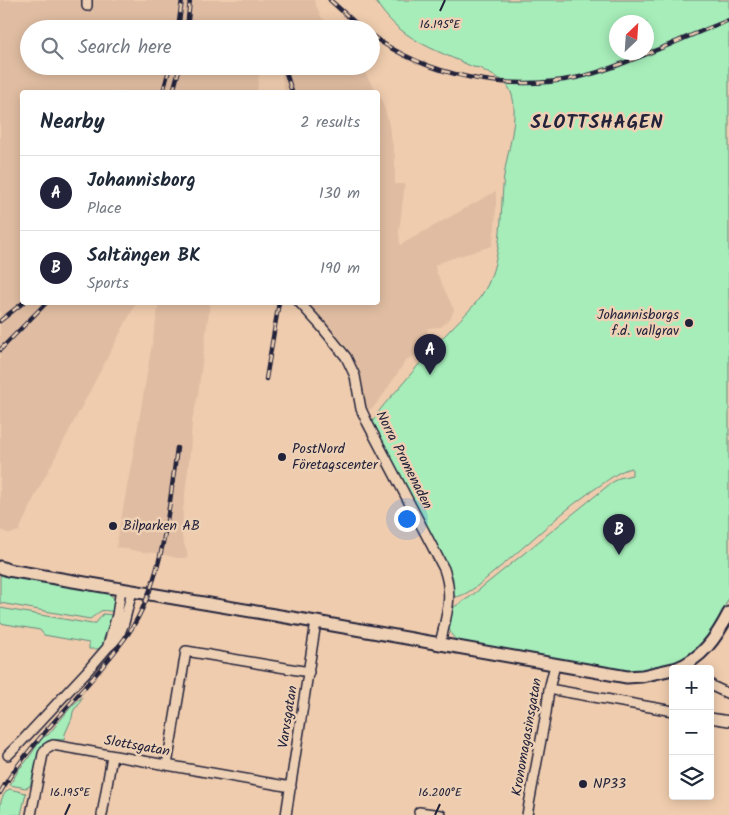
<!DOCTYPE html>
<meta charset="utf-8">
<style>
body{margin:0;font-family:Kalam,sans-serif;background:#f6f6f7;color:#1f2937}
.controls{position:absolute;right:15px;bottom:15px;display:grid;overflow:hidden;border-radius:5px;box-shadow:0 2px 12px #0003}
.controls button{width:45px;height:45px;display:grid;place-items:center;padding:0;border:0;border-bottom:1px solid #e0e1e3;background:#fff;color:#1f2937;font:25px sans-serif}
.compass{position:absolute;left:609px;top:15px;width:45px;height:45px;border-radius:50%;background:#fff;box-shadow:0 2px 12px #0003;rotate:25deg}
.you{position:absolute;left:406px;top:518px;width:18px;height:18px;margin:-12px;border:4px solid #fff;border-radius:50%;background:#1a73e8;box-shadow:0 0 0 8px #1a73e833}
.badge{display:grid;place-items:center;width:32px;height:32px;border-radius:50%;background:#22223b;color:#fff;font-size:16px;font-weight:700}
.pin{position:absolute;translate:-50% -41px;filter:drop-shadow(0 1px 2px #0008)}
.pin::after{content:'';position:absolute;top:26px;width:18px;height:15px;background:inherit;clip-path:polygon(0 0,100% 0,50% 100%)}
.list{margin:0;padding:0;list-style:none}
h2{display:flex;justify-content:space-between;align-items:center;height:65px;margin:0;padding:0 20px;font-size:21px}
h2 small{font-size:16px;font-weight:400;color:#747a83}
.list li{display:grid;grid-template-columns:32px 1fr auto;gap:15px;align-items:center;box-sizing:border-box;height:75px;padding:0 20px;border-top:1px solid #e0e1e3}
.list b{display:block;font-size:19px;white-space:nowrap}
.list p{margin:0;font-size:16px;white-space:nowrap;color:#747a83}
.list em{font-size:16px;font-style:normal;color:#747a83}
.icon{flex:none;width:28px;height:28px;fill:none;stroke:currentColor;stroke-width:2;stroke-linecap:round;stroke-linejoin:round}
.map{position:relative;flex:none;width:729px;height:815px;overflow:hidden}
.search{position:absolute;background:#fff;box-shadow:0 2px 12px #0003;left:20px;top:20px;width:360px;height:55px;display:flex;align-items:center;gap:12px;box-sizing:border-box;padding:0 18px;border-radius:28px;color:#747a83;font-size:19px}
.panel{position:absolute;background:#fff;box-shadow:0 2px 12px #0003;left:20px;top:90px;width:360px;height:215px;border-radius:5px}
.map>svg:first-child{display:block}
.built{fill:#e0bda2}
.green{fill:#a6edb9;stroke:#64887a;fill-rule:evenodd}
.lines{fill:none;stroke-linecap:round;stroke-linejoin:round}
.minor-casing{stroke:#22223b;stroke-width:12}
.tertiary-casing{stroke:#22223b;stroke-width:15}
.minor{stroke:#eed0b4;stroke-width:9}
.tertiary{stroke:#eed0b4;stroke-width:11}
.rail-casing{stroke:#22223b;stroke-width:4.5}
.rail{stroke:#eed0b4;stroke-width:2.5;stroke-dasharray:8;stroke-linecap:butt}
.ticks{fill:none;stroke:#22223b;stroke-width:2}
.poi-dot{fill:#22223b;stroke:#eed0b4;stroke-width:2}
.labels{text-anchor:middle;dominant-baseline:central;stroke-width:5;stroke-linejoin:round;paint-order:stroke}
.poi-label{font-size:14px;fill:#22223b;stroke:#eed0b4;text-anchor:start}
.street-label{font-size:14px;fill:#22223b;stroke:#eed0b4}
.district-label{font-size:19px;font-weight:bold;letter-spacing:1px;fill:#22223b;stroke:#eed0b4}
.ticks-label{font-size:12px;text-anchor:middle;fill:#22223b;stroke:#eed0b4;stroke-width:5;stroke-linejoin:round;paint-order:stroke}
</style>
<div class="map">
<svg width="729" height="815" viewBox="0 0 729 815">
<rect width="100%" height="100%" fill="#efccae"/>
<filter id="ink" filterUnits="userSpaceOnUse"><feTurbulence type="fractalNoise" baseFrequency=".02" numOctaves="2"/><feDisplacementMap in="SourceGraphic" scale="10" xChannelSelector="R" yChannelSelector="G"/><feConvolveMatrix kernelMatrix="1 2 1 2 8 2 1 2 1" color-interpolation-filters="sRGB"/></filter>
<g filter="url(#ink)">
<path class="built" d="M0,0H314L321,17L336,29H29V66H260L257,92H22V302L136,303L35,496L19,531L10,534L0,530Z
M280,66H360L377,92H285Z
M378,93L382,101L388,120L395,157V184H405L399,231L400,245L496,191V207L495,227L492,246L450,259L435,265L436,271L454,310L451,317L441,327L428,328L424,346L419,354L406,360L384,394L373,408L368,410L364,406L360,377L354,358L345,345L306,303L378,302Z
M159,303H210L198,395L192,421L190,453L183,511L182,537L188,556L185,558H177L157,553L142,552L116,547L135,443Z"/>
<path class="green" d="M375,0H729V598L716,624L710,633L692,652L678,661L663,667L637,672L599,667L460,642C445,634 448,621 454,607L470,597L610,484L619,478L632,475V468C620,470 611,478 602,484C563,509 530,543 494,572C483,581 470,594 456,597L453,594V578L449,569L372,423C378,410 390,398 400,387C416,368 432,348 450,330C464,315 479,303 488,284C503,249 500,212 504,176C507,151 524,104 506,84C499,76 488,75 481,68L473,67C434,49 398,39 375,0ZM616,22H646V52H616Z
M0,575L17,577L103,591L108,593L115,599V612C98,609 103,610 90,619L0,603Z
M0,608L92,624L96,623L103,614L114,615C111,623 108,642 101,647C98,650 93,649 89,649V643L44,635L40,630L0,623Z
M82,697L78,706L75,708L73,712L72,718L65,734L64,740C55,739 47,739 41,747L30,786L26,788L10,785L19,769L25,763L43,737L48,735L72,706Z
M9,789L26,793L21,815H0C0,804 0,797 9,789Z"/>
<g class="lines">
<defs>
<path id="minor" d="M87,6V0
M299,302L321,326L346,357L355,376L361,409L367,422L444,569C454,597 446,616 440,644
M108,645L117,615L121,589
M710,684L714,687L729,694
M549,689L673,711
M710,718L729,721
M8,755L20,743L88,670L107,648L118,638L124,623L132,591
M167,765L186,651L309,672
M419,812L441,815
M31,815L43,754C45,749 47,747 53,745L291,787
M102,815L112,756
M286,815L316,622
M527,815L546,713L549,689L555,665"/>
<path id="tertiary" d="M0,567L8,570L316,622L627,677L642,676L673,669
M675,669C702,659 716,638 729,613"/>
</defs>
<use href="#minor" class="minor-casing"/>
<use href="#tertiary" class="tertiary-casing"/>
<use href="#minor" class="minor"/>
<use href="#tertiary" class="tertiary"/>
<defs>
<path id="rail" d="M330,0L362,29
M275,26L276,29
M178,29L182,0
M187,29L190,0
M371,35C427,76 507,92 575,78C608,71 638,57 669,45C689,36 709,28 729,20
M284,66L292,92
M163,92L170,66
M173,92L180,66
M0,321L24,302
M0,350L47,302
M266,379L279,302
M0,793C14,768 33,746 52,724C78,695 105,666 128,634C163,583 169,509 177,448"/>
</defs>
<use href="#rail" class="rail-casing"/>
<use href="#rail" class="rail"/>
</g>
</g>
<path class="ticks" d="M440,11L445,0M65,815L70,804M435,815L440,804"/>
<g class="poi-dot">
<circle cx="689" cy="323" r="5"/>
<circle cx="282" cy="457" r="5"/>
<circle cx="113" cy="526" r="5"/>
<circle cx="583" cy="784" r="5"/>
</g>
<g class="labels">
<g class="poi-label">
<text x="679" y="315" text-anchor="end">Johannisborgs<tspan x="679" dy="16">f.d. vallgrav</tspan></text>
<text x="292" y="449">PostNord<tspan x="292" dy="16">Företagscenter</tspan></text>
<text x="123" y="526">Bilparken AB</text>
<text x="593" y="784">NP33</text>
</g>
<g class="street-label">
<text transform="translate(404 460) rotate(63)">Norra Promenaden</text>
<text transform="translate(288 717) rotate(-81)">Varvsgatan</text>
<text transform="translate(527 737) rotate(-80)">Kronomagasinsgatan</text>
<text transform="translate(137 746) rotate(10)">Slottsgatan</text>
</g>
<g class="district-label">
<text x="597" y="123">SLOTTSHAGEN</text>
</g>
</g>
<g class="ticks-label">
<text x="440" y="28">16.195°E</text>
<text x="70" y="796">16.195°E</text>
<text x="440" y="796">16.200°E</text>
</g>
</svg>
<div class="controls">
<button>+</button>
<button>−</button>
<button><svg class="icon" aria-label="layers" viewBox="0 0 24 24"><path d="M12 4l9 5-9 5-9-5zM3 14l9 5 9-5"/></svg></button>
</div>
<svg class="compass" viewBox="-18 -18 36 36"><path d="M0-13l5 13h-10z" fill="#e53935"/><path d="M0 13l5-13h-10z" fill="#747a83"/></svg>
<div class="you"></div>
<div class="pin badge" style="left:430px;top:375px">A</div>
<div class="pin badge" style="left:619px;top:555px">B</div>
<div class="search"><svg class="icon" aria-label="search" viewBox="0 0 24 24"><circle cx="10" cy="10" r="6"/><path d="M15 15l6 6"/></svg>Search here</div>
<section class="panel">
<h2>Nearby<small>2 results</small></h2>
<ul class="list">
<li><span class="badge">A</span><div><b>Johannisborg</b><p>Place</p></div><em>130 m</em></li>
<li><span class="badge">B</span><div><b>Saltängen BK</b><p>Sports</p></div><em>190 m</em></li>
</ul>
</section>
</div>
